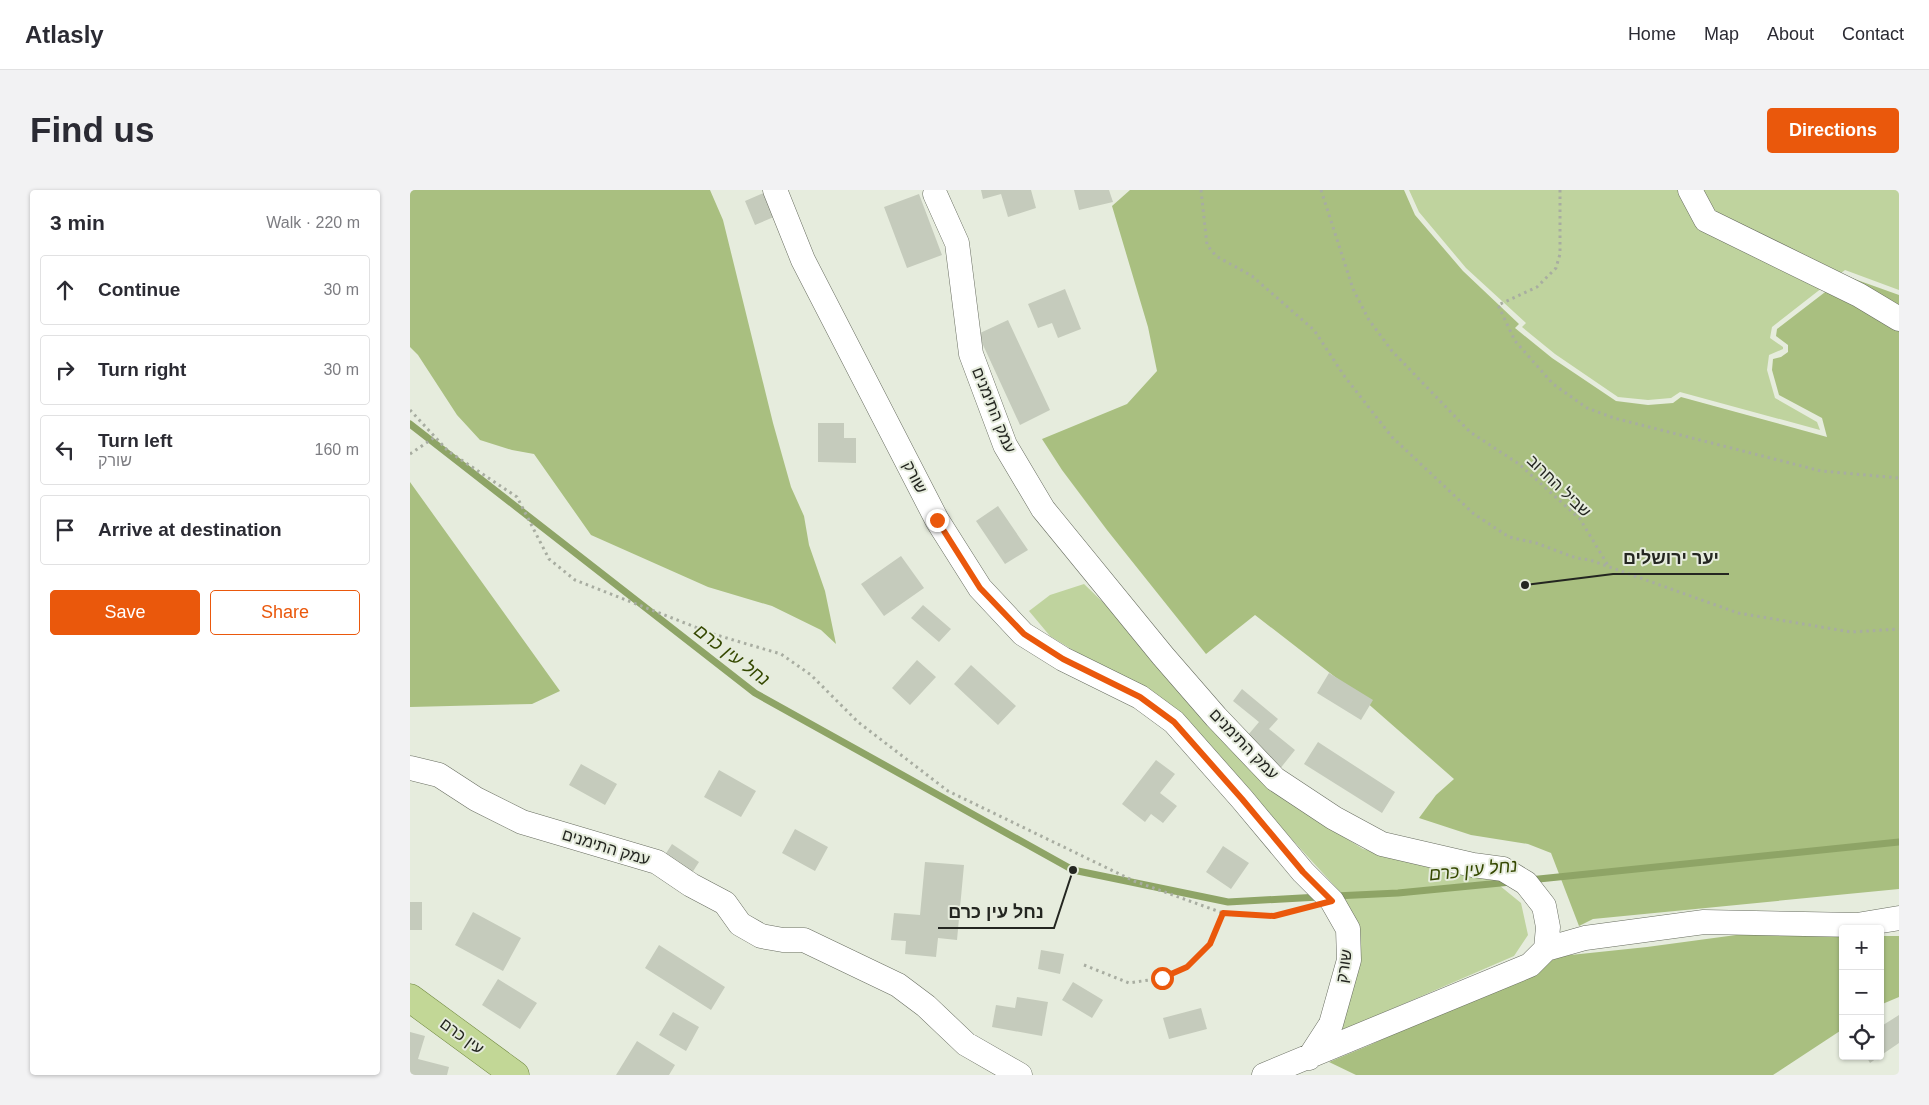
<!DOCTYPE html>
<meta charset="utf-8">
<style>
body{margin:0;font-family:Arial,Heebo,sans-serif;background:#f2f2f3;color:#2b2b33}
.controls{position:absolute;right:15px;bottom:15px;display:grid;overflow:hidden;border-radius:5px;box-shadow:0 1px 4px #0004}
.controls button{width:45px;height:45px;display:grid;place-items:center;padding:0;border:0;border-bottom:1px solid #e1e1e2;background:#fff;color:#2b2b33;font:25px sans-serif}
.stop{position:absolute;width:15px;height:15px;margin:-11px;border:4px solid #ea580c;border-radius:50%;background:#fff}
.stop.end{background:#ea580c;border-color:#fff;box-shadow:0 1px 5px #0008}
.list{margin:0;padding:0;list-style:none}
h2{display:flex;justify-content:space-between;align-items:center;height:65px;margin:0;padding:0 20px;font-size:21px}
h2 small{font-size:16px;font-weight:400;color:#7c7c81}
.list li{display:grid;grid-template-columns:32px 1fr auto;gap:15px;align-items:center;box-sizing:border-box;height:70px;margin:0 10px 10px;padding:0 10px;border:1px solid #e1e1e2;border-radius:5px}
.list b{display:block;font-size:19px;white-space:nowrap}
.list p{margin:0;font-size:16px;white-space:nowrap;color:#7c7c81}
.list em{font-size:16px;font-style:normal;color:#7c7c81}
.actions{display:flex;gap:10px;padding:15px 20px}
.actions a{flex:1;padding:11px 0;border:1px solid #ea580c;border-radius:5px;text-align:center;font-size:18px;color:#ea580c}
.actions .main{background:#ea580c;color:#fff}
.icon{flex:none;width:28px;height:28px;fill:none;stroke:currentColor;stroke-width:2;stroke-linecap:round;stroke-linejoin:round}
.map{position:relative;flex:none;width:1489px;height:885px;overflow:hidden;border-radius:5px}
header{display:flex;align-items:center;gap:30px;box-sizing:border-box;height:70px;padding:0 25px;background:#fff;border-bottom:1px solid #e1e1e2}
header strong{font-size:24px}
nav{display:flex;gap:28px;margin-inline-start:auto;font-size:18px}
.intro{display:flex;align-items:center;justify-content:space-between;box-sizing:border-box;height:120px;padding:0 30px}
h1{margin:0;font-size:35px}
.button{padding:12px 22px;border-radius:5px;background:#ea580c;color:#fff;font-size:18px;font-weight:700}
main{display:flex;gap:30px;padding:0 30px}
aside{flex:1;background:#fff;border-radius:5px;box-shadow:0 1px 4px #0004}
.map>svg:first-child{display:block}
.green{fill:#bfd39e}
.forest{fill:#a9bf80}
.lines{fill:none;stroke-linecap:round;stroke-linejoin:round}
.stream{stroke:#8ea466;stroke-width:7}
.building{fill:#c5cbbc}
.minor-casing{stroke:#686d60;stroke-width:25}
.major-casing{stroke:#718840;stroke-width:29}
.path{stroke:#a8ada1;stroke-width:3;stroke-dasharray:2.5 4;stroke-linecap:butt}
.minor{stroke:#fff;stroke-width:24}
.major{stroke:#c2d796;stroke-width:28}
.route{stroke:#ea580c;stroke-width:6}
.labels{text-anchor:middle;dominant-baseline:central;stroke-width:4;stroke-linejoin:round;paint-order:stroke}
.street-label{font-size:16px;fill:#242621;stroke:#e6ecdd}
.water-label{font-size:18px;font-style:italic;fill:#354800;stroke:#e6ecdd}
.leader{fill:none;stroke:#242621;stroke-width:2}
.callout-dot{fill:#242621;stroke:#e6ecdd;stroke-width:2}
.callout-label{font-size:18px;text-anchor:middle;font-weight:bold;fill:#242621;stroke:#e6ecdd;stroke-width:4;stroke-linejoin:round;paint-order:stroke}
</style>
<header>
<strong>Atlasly</strong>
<nav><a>Home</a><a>Map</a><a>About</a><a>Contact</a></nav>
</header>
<div class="intro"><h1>Find us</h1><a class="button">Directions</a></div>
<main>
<aside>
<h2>3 min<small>Walk · 220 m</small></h2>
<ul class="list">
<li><svg class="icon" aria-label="ahead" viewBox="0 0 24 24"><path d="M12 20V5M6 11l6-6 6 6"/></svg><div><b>Continue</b></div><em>30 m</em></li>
<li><svg class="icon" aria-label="right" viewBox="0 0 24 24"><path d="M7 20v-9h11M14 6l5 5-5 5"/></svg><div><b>Turn right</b></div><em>30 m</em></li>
<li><svg class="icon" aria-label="left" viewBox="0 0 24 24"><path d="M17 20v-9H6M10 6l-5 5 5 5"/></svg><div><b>Turn left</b><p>שורק</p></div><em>160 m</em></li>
<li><svg class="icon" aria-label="arrive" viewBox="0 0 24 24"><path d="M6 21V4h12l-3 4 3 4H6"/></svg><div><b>Arrive at destination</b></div></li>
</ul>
<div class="actions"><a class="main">Save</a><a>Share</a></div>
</aside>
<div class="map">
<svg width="1489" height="885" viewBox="0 0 1489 885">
<rect width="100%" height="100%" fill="#e6ecdd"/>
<path class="green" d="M999,0H1489V100L1435,80L1362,137L1360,148L1373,157V159L1359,165L1357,180L1365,208L1407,232L1410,240L1270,202L1261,208L1238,210L1208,207L1145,164L1112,137L1116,133L1056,78L1009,22Z
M674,394L701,420L877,611L953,659L1084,691L1111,713L1118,745L1104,766L931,841L940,806L947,739L933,705L766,523L640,446L619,421L640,405Z"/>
<path class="forest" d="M0,0H300L313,30L363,233L381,297L394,326L399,355L415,401L426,454L411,440L362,416L298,397L181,345L124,264L102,260L70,250L47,225L8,165L0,157Z
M720,0H994L1005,25L1053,81L1109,134L1105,138L1142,168L1206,211L1238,215L1263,213L1271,207L1417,247L1412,228L1369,205L1362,180L1363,169L1371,167L1378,162V155L1366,146L1367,139L1436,86L1489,105V699L1183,729L1169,736L1141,663L1118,654L1061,645L1009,628L1026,605L1044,589L947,504L845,425L796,464L697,340L652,280L632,249L717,214L747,181L738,137L702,16Z
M0,292L150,501L122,514L0,517Z
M1341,743L1433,746V839L1363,885H946L919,872L960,855L1151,766L1237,757Z
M1470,746H1489V807L1470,815Z"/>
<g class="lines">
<path class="stream" d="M0,234L345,503L663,680L818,712L909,707
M1119,690L1489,652
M925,706L988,703L1101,692"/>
</g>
<path class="building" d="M571,0H621L626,18L598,27L591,4L573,9Z
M664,0H699L703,12L669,20Z
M356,2L366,26L345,35L335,11Z
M509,4L532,65L497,78L474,17Z
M655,99L671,139L648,148L642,133L628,138L618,114Z
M598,130L640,220L610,235L568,144Z
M408,233H434V248H446V273L408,272Z
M588,316L618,360L595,374L566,331Z
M491,366L514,398L474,426L451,394Z
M513,415L541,439L529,452L501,428Z
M507,470L526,487L500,515L482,498Z
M561,475L606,516L588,535L544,494Z
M919,483L963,510L951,530L907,503Z
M832,499L868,529L859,539L885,560L869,580L833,551L849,532L823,511Z
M908,552L985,602L972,623L894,574Z
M746,570L765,584L750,603L767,616L753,633L741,624L735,632L712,614Z
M171,574L207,594L195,615L159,595Z
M309,580L346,601L331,627L294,607Z
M385,639L418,657L405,681L372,663Z
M262,654L289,672L280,686L253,668Z
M813,656L839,673L821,699L796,682Z
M515,672L554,675L547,750L528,748L526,767L495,764L496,751L481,750L484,723L510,725Z
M0,712H12V740H0Z
M63,722L111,748L93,781L45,755Z
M249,755L315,797L301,820L235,778Z
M631,760L654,764L650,784L628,779Z
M88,789L127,813L110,839L72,815Z
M663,792L693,810L682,828L652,810Z
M607,807L638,812L632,846L582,837L586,815L605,818Z
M791,818L797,839L759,849L753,828Z
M263,822L289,837L276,861L249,845Z
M1489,825V853L1470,866V837Z
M0,842L15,846L8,869L39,877L37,885H0Z
M227,851L265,875L259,885H206Z
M1456,866H1470L1460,873Z"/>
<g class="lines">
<defs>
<path id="minor" d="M365,0L393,70L527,330L570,398L613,444L653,469L730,507L764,532L832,609L893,682L922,711L938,739L939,770L921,834L899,868
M1280,0L1296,30L1449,105L1489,129
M525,4L547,53L561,164L595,255L633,319L753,466L806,527L865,589L924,628L972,654L1063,675L1093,679L1116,693L1134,716L1138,737L1136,759L1120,775L854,885
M0,578L29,585L66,609L112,632L247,672L281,695L315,713L330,734L351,746L373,750H394L488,795L516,816L556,854L610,885
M1136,759L1175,748L1294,732L1447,735L1489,728"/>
<path id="major" d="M0,808L105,885"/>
</defs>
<use href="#minor" class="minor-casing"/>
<use href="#major" class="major-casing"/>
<path class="path" d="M791,0L797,55L806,66L842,86L904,140L935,187L982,247L1064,324L1099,347L1126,353L1166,368L1180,370L1328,423L1441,442L1489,439
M911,0L943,99L959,130L982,161L1060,242L1109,274L1170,329L1199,377
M1150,0V64L1146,78L1127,97L1088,115L1105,151L1143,194L1177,218L1204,228L1411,281L1489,288
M0,220L38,261L107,307L139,369L165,390L303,444L371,464L401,485L448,532L538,601L724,691L813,723L864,726L895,718
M0,264L25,247
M674,775L719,793L752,788L777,777L800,754L813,723"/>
<use href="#minor" class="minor"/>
<use href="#major" class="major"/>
</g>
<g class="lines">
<path class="route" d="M527,330L570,398L614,444L653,469L730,507L764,532L832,609L893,682L922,711L864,726L813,723L800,754L777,777L752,788"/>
</g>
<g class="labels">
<g class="street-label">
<text transform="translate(584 220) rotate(68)">עמק התימנים</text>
<text transform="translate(505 287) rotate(63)">שורק</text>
<text transform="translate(1149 296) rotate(44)">שביל החרוב</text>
<text transform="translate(834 554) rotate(46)">עמק התימנים</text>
<text transform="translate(196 657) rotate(17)">עמק התימנים</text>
<text transform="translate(934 776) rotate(-81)">שורק</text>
<text transform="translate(52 846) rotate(36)">עין כרם</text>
</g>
<g class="water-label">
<text transform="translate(322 465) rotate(37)">נחל עין כרם</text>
<text transform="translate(1063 680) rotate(-6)">נחל עין כרם</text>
</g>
</g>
<path class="leader" d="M1115 395L1203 384H1319M663 680L644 738H528"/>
<g class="callout-dot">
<circle cx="1115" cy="395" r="5"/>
<circle cx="663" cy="680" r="5"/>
</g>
<g class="callout-label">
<text x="1261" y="374">יער ירושלים</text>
<text x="586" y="728">נחל עין כרם</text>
</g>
</svg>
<div class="controls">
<button>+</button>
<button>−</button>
<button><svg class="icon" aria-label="locate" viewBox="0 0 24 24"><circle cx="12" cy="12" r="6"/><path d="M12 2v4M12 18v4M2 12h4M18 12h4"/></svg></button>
</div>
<div class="stop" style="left:752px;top:788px"></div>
<div class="stop end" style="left:527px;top:330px"></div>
</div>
</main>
